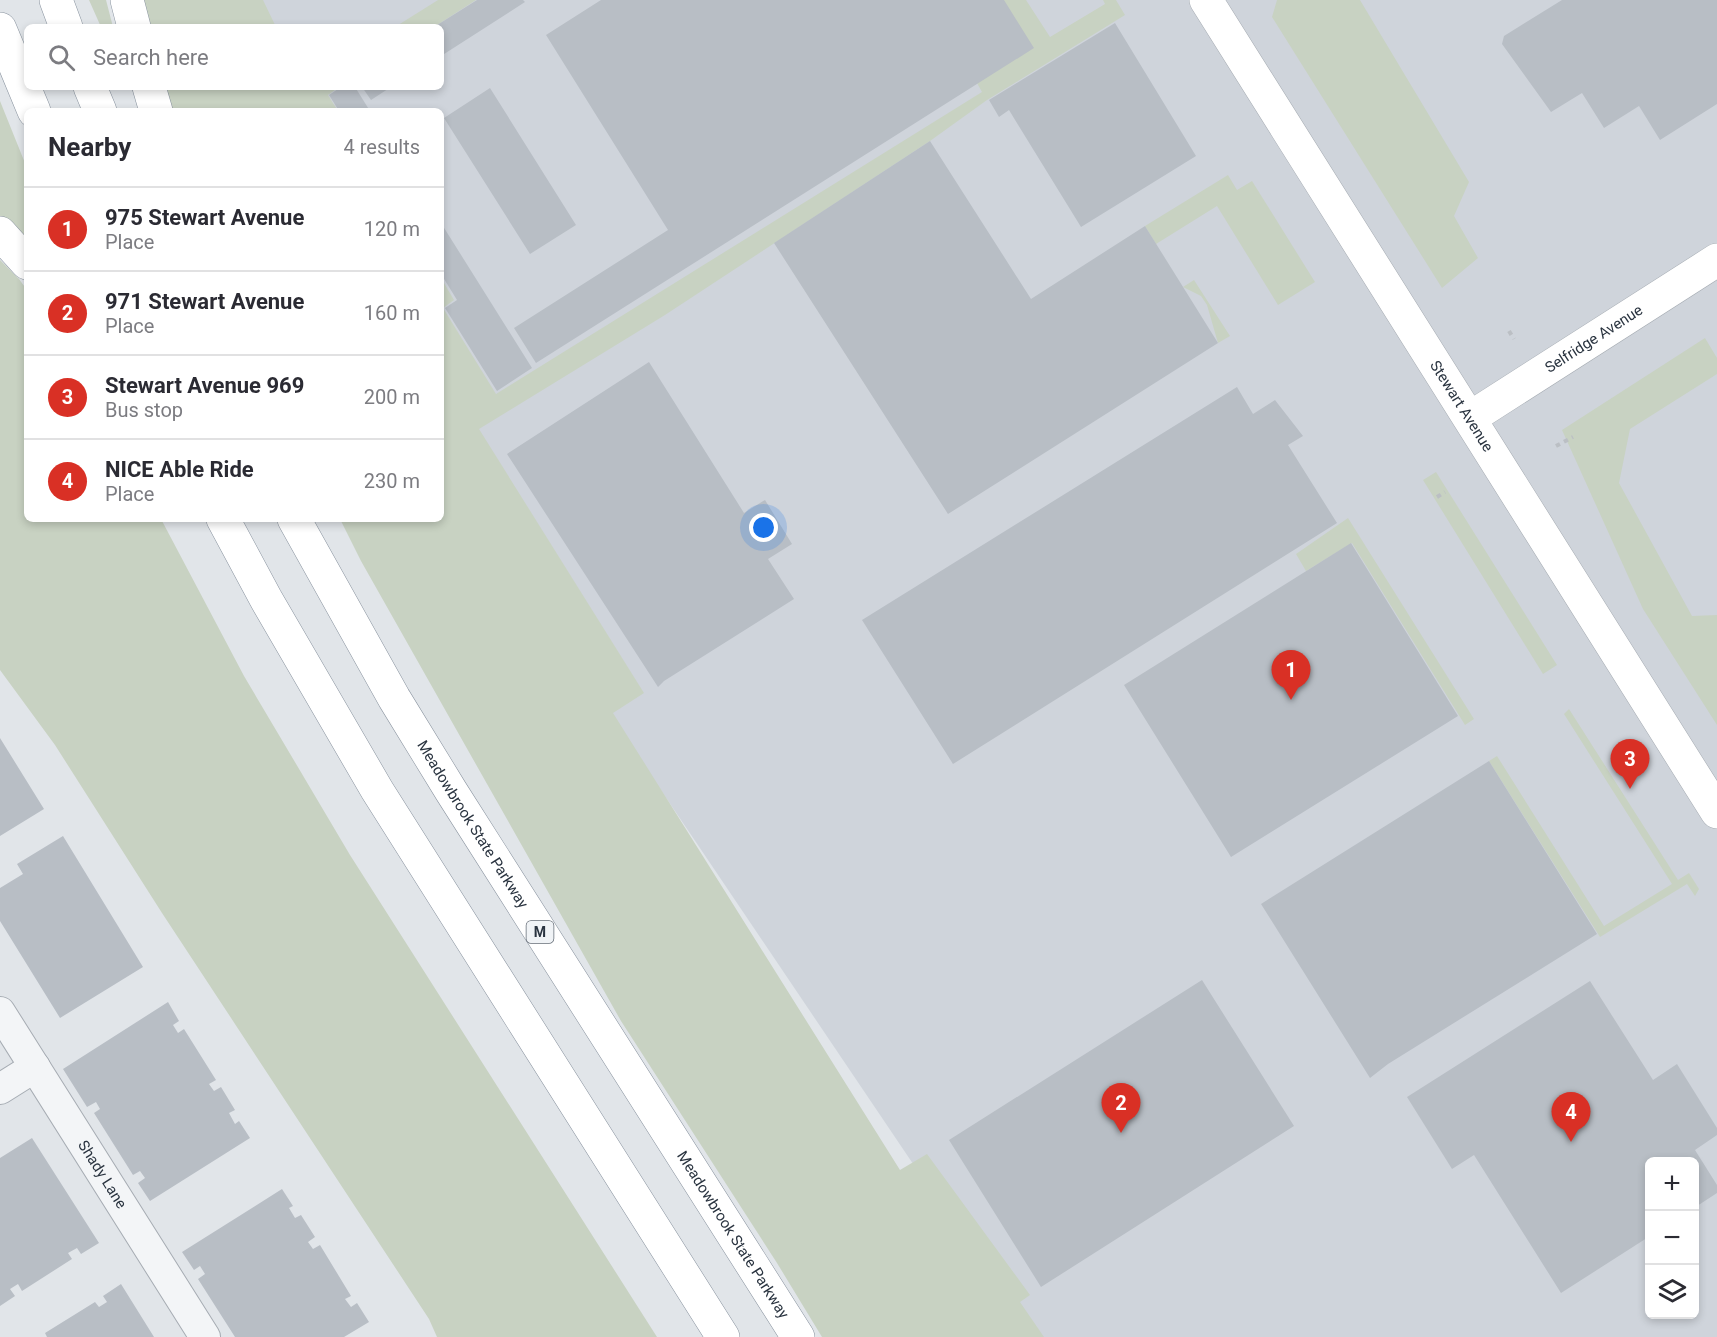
<!DOCTYPE html>
<meta charset="utf-8">
<style>
body{margin:0;font-family:Roboto,sans-serif;background:#f2f2f3;color:#2b2b33}
.controls{position:absolute;right:18px;bottom:18px;display:grid;overflow:hidden;border-radius:9px;box-shadow:0 3px 9px #0003}
.controls button{width:54px;height:54px;display:grid;place-items:center;padding:0;border:0;border-bottom:2px solid #e1e1e2;background:#fff;color:#2b2b33;font:30px sans-serif}
.you{position:absolute;left:764px;top:528px;width:21px;height:21px;margin:-15px;border:4px solid #fff;border-radius:50%;background:#1a73e8;box-shadow:0 0 0 9px #1a73e833}
.badge{display:grid;place-items:center;width:39px;height:39px;border-radius:50%;background:#d93025;color:#fff;font-size:20px;font-weight:700}
.pin{position:absolute;translate:-50% -50px;filter:drop-shadow(0 2px 3px #0008)}
.pin::after{content:'';position:absolute;top:32px;width:21px;height:18px;background:inherit;clip-path:polygon(0 0,100% 0,50% 100%)}
.list{margin:0;padding:0;list-style:none}
h2{display:flex;justify-content:space-between;align-items:center;height:78px;margin:0;padding:0 24px;font-size:26px}
h2 small{font-size:20px;font-weight:400;color:#7c7c81}
.list li{display:grid;grid-template-columns:39px 1fr auto;gap:18px;align-items:center;box-sizing:border-box;height:84px;padding:0 24px;border-top:2px solid #e1e1e2}
.list b{display:block;font-size:22px;white-space:nowrap}
.list p{margin:0;font-size:20px;white-space:nowrap;color:#7c7c81}
.list em{font-size:20px;font-style:normal;color:#7c7c81}
.icon{flex:none;width:33px;height:33px;fill:none;stroke:currentColor;stroke-width:2;stroke-linecap:round;stroke-linejoin:round}
.map{position:relative;flex:none;width:1717px;height:1337px;overflow:hidden}
.search{position:absolute;background:#fff;box-shadow:0 3px 9px #0003;left:24px;top:24px;width:420px;height:66px;display:flex;align-items:center;gap:15px;box-sizing:border-box;padding:0 21px;border-radius:9px;color:#7c7c81;font-size:22px}
.panel{position:absolute;background:#fff;box-shadow:0 3px 9px #0003;left:24px;top:108px;width:420px;height:414px;border-radius:9px}
.map>svg:first-child{display:block}
.built{fill:#cfd4db;fill-rule:evenodd}
.green{fill:#c8d2c2}
.building{fill:#b8bec5}
.lines{fill:none;stroke-linecap:round;stroke-linejoin:round}
.street-casing{stroke:#a6acb3;stroke-width:32}
.secondary-casing{stroke:#a6acb3;stroke-width:34}
.highway-casing{stroke:#89939f;stroke-width:34}
.path{stroke:#bbbfc4;stroke-width:4;stroke-dasharray:4.5 4.5;stroke-linecap:butt}
.street{stroke:#f3f5f7;stroke-width:30}
.secondary{stroke:#fff;stroke-width:33}
.highway{stroke:#fff;stroke-width:33}
.labels{text-anchor:middle;dominant-baseline:central;stroke-width:5;stroke-linejoin:round;paint-order:stroke}
.shield{fill:#f0f3f6;stroke:#656d77;stroke-width:1.5}
.shield-label{font-size:14px;font-weight:bold;fill:#2a3440}
.street-label{font-size:15px;fill:#2a3440;stroke:#f0f3f6}
</style>
<div class="map">
<svg width="1717" height="1337" viewBox="0 0 1717 1337">
<rect width="100%" height="100%" fill="#e1e5e9"/>
<path class="built" d="M258,0H1717V1337H1042L959,1232L594,691L441,373V111H312L300,87H441V27H270ZM1650,1162H1694V1314H1650Z"/>
<path class="green" d="M89,0H106L113,27H101Z
M140,0H263L276,27H146Z
M438,0H476L434,27H395Z
M1004,0H1026L1050,37L1105,4L1103,0H1116L1125,15L987,100L930,141L665,315L479,429L644,693L613,713L900,1170L927,1154L1030,1295L1020,1302L1044,1337H822L777,1263L621,1021L361,561L340,519H441V278L454,300L443,308L496,394L982,92L977,83Z
M1277,0H1360L1469,182L1454,216L1478,258L1442,288L1272,17Z
M160,87H339L328,95L338,111H166Z
M0,101L27,168V248L0,216Z
M1228,175L1237,190L1252,181L1315,282L1278,305L1217,206L1156,244L1145,226Z
M0,260L19,279L27,290V519H161L244,676L350,855L657,1337H437L429,1319L162,913L55,745L0,670Z
M1194,280L1230,336L1218,343L1207,305L1201,296L1183,287Z
M1705,338L1717,358V374L1630,429L1619,483L1692,616L1717,615V725L1643,609L1562,430Z
M1436,472L1557,665L1543,674L1423,480Z
M1348,518L1474,719L1465,725L1352,543L1306,571L1296,554Z
M1569,709L1678,880L1689,873L1699,889L1695,896L1687,884L1600,937L1489,761L1497,756L1604,926L1672,884L1564,714Z"/>
<path class="building" d="M477,0H523L525,2L441,56V27H434Z
M601,0H1004L1034,48L536,363L514,328L668,230L546,35Z
M1562,0H1717V104L1660,140L1639,106L1604,128L1582,93L1551,112L1502,44L1504,36Z
M1115,23L1196,156L1081,227L1009,110L999,117L989,100Z
M341,87H355L370,111H339L329,95Z
M362,87H391L371,100Z
M490,88L576,225L530,254L444,118Z
M930,141L1031,299L1145,226L1218,343L948,514L774,243Z
M441,223L532,368L497,391L445,308L457,300L441,274Z
M649,362L744,513L765,500L792,544L768,559L794,599L664,681L658,687L507,454Z
M1237,387L1253,414L1275,400L1303,436L1288,445L1337,523L953,764L862,620Z
M1351,543L1458,716L1231,857L1124,685Z
M0,738L44,809L0,836Z
M1489,761L1597,934L1388,1064L1370,1078L1261,904Z
M63,836L143,967L60,1018L0,921V888L23,874L17,864Z
M1202,980L1294,1126L1041,1287L949,1140Z
M1590,981L1653,1080L1677,1064L1717,1128V1135L1695,1150L1717,1185V1193L1694,1208V1162H1650V1236L1561,1293L1474,1155L1452,1169L1407,1097Z
M168,1002L179,1021L173,1025L178,1033L184,1029L216,1080L209,1084L214,1091L221,1087L235,1110L229,1113L235,1124L239,1121L250,1138L150,1201L138,1183L145,1178L140,1171L133,1175L94,1113L100,1109L96,1102L87,1107L63,1069Z
M32,1138L99,1243L81,1254L77,1248L68,1253L72,1259L22,1291L18,1284L10,1289L15,1296L0,1306V1158Z
M282,1189L293,1206L289,1208L295,1218L301,1215L315,1237L308,1242L313,1249L320,1245L351,1296L345,1299L351,1307L357,1303L369,1322L344,1337H235L198,1279L205,1274L200,1266L194,1270L182,1252Z
M121,1284L154,1337H47L45,1333L95,1302L99,1307L107,1302L103,1296Z"/>
<g class="lines">
<defs>
<g id="street">
<path id="s1" d="M0,1012L205,1337"/>
<path d="M0,1089L35,1067"/>
</g>
<g id="secondary">
<path id="s2" d="M1206,0L1717,812"/>
<path id="s3" d="M1470,418L1717,260"/>
</g>
<g id="highway">
<path d="M56,0L66,27"/>
<path d="M127,0L134,27"/>
<path d="M0,29L34,111"/>
<path d="M90,87L100,111"/>
<path d="M149,87L156,111"/>
<path d="M0,233L27,263"/>
<path d="M223,519L266,599L377,790L723,1337"/>
<path id="s4" d="M294,519L394,698L451,791L798,1337"/>
</g>
</defs>
<use href="#street" class="street-casing"/>
<use href="#secondary" class="secondary-casing"/>
<use href="#highway" class="highway-casing"/>
<path class="path" d="M1509,331L1514,339
M1556,446L1573,437
M1437,497L1445,492"/>
<use href="#street" class="street"/>
<use href="#secondary" class="secondary"/>
<use href="#highway" class="highway"/>
</g>
<g class="labels">
<rect class="shield" x="526.5" y="921" width="27" height="22" rx="4.5"/>
<g class="shield-label">
<text x="540" y="932">M</text>
</g>
<g class="street-label">
<text stroke="none"><textPath href="#s3" startOffset="147">Selfridge Avenue</textPath></text>
<text stroke="none"><textPath href="#s2" startOffset="480">Stewart Avenue</textPath></text>
<text stroke="none"><textPath href="#s4" startOffset="354">Meadowbrook State Parkway</textPath></text>
<text stroke="none"><textPath href="#s1" startOffset="192">Shady Lane</textPath></text>
<text stroke="none"><textPath href="#s4" startOffset="840">Meadowbrook State Parkway</textPath></text>
</g>
</g>
</svg>
<div class="controls">
<button>+</button>
<button>−</button>
<button><svg class="icon" aria-label="layers" viewBox="0 0 24 24"><path d="M12 4l9 5-9 5-9-5zM3 14l9 5 9-5"/></svg></button>
</div>
<div class="you"></div>
<div class="pin badge" style="left:1291px;top:700px">1</div>
<div class="pin badge" style="left:1121px;top:1133px">2</div>
<div class="pin badge" style="left:1630px;top:789px">3</div>
<div class="pin badge" style="left:1571px;top:1142px">4</div>
<div class="search"><svg class="icon" aria-label="search" viewBox="0 0 24 24"><circle cx="10" cy="10" r="6"/><path d="M15 15l6 6"/></svg>Search here</div>
<section class="panel">
<h2>Nearby<small>4 results</small></h2>
<ul class="list">
<li><span class="badge">1</span><div><b>975 Stewart Avenue</b><p>Place</p></div><em>120 m</em></li>
<li><span class="badge">2</span><div><b>971 Stewart Avenue</b><p>Place</p></div><em>160 m</em></li>
<li><span class="badge">3</span><div><b>Stewart Avenue 969</b><p>Bus stop</p></div><em>200 m</em></li>
<li><span class="badge">4</span><div><b>NICE Able Ride</b><p>Place</p></div><em>230 m</em></li>
</ul>
</section>
</div>
